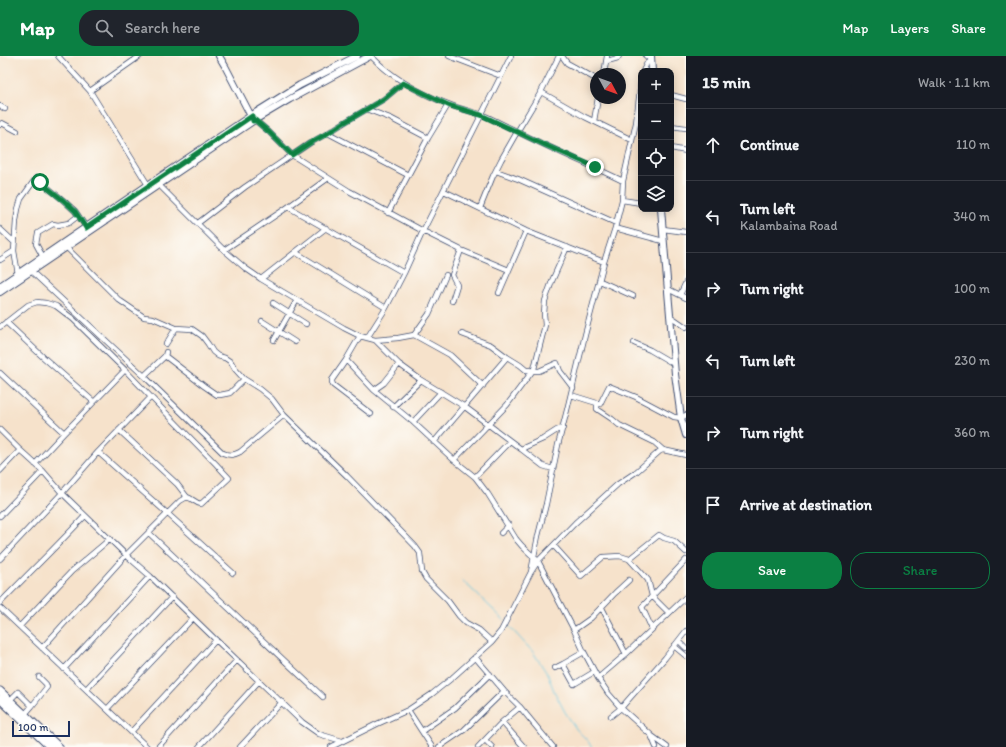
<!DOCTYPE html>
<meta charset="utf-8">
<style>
body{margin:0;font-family:Itim,sans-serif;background:#20242c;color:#f1f3f6}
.controls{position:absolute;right:12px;top:12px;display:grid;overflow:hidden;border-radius:8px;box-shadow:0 2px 10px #0003}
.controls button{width:36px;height:36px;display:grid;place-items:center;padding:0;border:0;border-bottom:1px solid #363941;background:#171b24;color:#f1f3f6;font:20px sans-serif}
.compass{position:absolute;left:590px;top:12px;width:36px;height:36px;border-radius:50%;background:#171b24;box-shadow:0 2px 10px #0003;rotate:131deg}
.scale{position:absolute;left:12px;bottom:10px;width:58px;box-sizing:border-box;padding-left:4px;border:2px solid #1b2f5e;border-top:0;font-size:11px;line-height:14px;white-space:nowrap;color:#1b2f5e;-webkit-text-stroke:3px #fdfcf7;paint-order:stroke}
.stop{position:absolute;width:12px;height:12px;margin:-9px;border:3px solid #0b8043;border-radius:50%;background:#fff}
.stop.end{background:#0b8043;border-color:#fff;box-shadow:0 1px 4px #0008}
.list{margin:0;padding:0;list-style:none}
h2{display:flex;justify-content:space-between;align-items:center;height:52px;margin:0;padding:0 16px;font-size:17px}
h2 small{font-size:13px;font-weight:400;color:#9ea1a6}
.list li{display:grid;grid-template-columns:26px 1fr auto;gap:12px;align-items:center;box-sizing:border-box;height:72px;padding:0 16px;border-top:1px solid #363941}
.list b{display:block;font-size:15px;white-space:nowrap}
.list p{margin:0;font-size:13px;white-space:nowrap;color:#9ea1a6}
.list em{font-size:13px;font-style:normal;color:#9ea1a6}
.actions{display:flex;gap:8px;padding:12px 16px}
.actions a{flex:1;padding:9px 0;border:1px solid #0b8043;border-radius:16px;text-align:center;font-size:14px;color:#0b8043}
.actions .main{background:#0b8043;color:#fff}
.icon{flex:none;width:22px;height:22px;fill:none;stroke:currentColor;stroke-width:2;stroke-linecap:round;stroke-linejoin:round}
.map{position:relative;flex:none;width:686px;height:691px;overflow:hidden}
header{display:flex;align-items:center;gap:24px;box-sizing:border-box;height:56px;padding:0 20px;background:#0b8043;color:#fff}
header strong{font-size:19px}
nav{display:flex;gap:22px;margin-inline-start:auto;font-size:14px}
.search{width:280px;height:36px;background:#20242c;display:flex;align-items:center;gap:10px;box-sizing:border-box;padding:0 14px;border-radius:16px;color:#9ea1a6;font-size:15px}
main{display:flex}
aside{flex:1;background:#171b24}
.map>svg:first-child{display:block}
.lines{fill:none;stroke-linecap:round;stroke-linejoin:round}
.stream{stroke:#62c6e0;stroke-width:1}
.street-casing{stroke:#3c4a6e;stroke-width:6}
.secondary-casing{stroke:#3c4a6e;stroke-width:8}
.primary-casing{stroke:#3c4a6e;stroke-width:9}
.street{stroke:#fff;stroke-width:4.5}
.secondary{stroke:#fff;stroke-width:6}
.primary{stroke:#fff;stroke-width:7}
.route{stroke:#0b8043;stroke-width:5}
</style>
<header>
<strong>Map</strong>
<div class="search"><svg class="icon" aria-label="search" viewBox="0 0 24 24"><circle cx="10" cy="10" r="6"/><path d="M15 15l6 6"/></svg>Search here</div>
<nav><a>Map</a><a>Layers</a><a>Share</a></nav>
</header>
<main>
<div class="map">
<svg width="686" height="691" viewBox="0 0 686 691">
<rect width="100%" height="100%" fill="#fdfcf7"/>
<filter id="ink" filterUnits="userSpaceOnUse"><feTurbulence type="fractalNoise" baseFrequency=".025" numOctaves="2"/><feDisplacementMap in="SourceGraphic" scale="8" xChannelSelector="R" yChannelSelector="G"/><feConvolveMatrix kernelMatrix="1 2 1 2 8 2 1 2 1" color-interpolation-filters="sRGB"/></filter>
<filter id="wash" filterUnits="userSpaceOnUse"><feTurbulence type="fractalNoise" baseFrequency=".012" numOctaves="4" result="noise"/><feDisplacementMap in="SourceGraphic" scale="16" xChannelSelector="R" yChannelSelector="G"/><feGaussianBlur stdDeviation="0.9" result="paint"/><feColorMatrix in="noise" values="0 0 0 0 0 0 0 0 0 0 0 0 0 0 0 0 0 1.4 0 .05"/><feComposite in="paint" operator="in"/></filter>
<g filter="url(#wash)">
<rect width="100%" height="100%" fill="#f6e2cb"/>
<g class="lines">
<path class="stream" d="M462,524L504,564
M507,568L533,596L548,619L554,635L565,656L577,674L586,683L592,691"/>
</g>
</g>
<g filter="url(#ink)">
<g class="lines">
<defs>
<path id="street" d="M58,0L90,35L148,129
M371,0C393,23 419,37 448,48C459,53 471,55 483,59C503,68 523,79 543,88C570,101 597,112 623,125
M449,0L501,20
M562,0L567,7L596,23
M607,5L618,2L619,0
M643,15L647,7L651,4L646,0
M604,18L607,0
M90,35L140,0
M541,36L585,61L632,84
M671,39L686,43
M0,50L5,53
M366,53L390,62L428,82
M255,64L269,76L292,99L349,135L423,175L461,194L509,214
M594,65L598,42
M0,69L2,67L17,75
M671,70L686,72
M328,77L408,119
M671,92L686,95
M496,115L518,123L616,167
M159,129L224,194L245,212L261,223L344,272L360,280L375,284L399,308L421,324L465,351L521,393L543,383L557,374L563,372
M444,135L526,175L604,206
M622,144L641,147
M288,151L404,217
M480,152L493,120L501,104L517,76L541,36L559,0
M388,157L428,82L448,49
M198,167L245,131L310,87L328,77L345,66L384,43L403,27
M615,172L663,185
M0,173L14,186
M663,173L686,176
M66,191L119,244L144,261L153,262L176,272L192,273L202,280L208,288L213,296L218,300L225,302L231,306L235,313L244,323
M224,194L288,151L327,123
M295,196L386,252
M43,201L36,188L38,177L53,168L58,169L69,167L78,160
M0,204L14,195
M31,215L144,320L223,397C230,400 234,399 240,396L284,359
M18,218L14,195L16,165L18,153L21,143L36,122L63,144L75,155L86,171
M261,223L326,172
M600,225L633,240
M668,233L686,242
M499,237L526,175
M680,239L686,226
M452,245L457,229L452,219L461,194
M273,247L306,268
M670,260L686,271
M262,265L295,286
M6,266L43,301L94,346
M0,271L28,249L37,246L46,247L56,250L73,263L125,314L170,361L216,408L229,422L201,448C195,447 192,442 187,441L180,445L126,499L42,592
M462,278L491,289L507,301L520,309L526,314L539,315L557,307L560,315L573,332
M414,279L429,258L446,219
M360,280L346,304L374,334L413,366L454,404L475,421L488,438L516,483L522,490L538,505L574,574L584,596L598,622L608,637L621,652L651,679L656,691
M367,282L386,252L404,217L423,175L511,0
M274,284L297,244
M375,284L398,282L414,279L450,299L483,330
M634,287L650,294L674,308
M166,288L176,272
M166,296L165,300L204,330L217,339H220L230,337L244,323L260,333L272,343L284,359L347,420L415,490L420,497L422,516L426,523L448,545L459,560L466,567L479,574L492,586
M346,304L332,324V326L333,329L371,358
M0,317L64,377
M144,320L165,300
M374,334L384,327L399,308
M571,339L600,348L609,330L636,341L674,361L681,362L686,359
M597,347V353L612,363L619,369L654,386L663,394
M393,351L421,324
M413,366L441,336
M0,374L20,394L43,415L62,437L126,499L150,520L216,584L302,666L319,678L342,685
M119,374L177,428L187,441
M434,386L507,301
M521,393L543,410L553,413
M98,396L168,458L233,517
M454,404L507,349L534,313L545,269L544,258L545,245L552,225L567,191
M35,408L64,377L125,314
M0,415L20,394
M475,421L510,385
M0,460L43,415
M149,477L323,641
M501,477L509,469
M554,490L581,520L603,501L620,500L629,503L659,479L664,482L674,485L686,496
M0,503L62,437L98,396L151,341
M629,503L639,514L648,524L652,540L669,557
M531,516L538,480L546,448L558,389L567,354L585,279L604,206L615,172L622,144L623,125L636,67L641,25
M0,547C28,518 58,489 85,460
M0,552L147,691
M602,552L626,598
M20,570L72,515L110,483
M652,573L642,551L686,504
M574,574L591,562L615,537L629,524
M679,585L686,592
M674,590L686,600
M584,596L563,608L574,628L594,616
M475,601L504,635L520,651L553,691
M555,612L563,608
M64,613L150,520
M598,622L626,598L686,541
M86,633L172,541
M10,644L18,636L32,650L25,658
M32,650L47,631L46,628L39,621
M107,653L193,562
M408,654L432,691
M611,660L621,652L665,602L686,575
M502,666L524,691
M422,675L455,652L490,618
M131,676L216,584
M652,680L667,691
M485,684L492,691
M158,691L237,604
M199,691L259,625
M240,691L282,646
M331,691L377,668L408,654L432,638L452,622L492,586L501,575L531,516L538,505L575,467L618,428L636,416L660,395L663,394L686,399
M439,691L464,674L504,635
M478,691L502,666L520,651"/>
<path id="secondary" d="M219,0L225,10L252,62
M651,0L652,15
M661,153L675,318L681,362L686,379
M0,230L148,129L252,59L300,29L357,0
M0,236L253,65L290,43L370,0"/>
<path id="primary" d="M0,635L59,691
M0,643L50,691"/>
</defs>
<use href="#street" class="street-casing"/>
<use href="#secondary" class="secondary-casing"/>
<use href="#primary" class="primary-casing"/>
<use href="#street" class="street"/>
<use href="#secondary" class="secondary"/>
<use href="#primary" class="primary"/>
</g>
</g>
<g class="lines" filter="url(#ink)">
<path class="route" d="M40,126L63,144L75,155L86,172L252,60L253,65L255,64L269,76L292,99L310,87L328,77L345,66L384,43L403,27L448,49L481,59L545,89L595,111"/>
</g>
</svg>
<div class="controls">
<button>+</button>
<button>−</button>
<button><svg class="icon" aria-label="locate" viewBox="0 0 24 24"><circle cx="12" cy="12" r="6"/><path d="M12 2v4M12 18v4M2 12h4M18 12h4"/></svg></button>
<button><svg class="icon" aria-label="layers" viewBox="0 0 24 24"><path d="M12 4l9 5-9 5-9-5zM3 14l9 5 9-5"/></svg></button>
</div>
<svg class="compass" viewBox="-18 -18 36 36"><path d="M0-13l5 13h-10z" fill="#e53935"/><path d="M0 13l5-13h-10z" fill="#9ea1a6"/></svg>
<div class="scale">100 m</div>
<div class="stop" style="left:40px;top:126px"></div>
<div class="stop end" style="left:595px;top:111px"></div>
</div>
<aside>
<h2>15 min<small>Walk · 1.1 km</small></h2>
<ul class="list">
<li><svg class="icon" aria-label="ahead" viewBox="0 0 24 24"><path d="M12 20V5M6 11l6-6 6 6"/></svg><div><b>Continue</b></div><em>110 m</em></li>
<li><svg class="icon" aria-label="left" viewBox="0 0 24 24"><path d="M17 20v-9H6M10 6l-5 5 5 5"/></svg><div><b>Turn left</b><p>Kalambaina Road</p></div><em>340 m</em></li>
<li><svg class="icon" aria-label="right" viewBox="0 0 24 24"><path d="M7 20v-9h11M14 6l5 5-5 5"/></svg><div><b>Turn right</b></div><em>100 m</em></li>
<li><svg class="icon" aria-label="left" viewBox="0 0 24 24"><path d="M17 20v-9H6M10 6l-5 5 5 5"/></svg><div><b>Turn left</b></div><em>230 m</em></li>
<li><svg class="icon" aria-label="right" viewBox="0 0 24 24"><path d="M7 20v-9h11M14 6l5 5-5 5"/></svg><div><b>Turn right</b></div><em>360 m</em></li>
<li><svg class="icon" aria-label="arrive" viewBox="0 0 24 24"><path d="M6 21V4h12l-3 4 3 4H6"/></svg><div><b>Arrive at destination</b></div></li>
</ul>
<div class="actions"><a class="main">Save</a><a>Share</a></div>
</aside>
</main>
